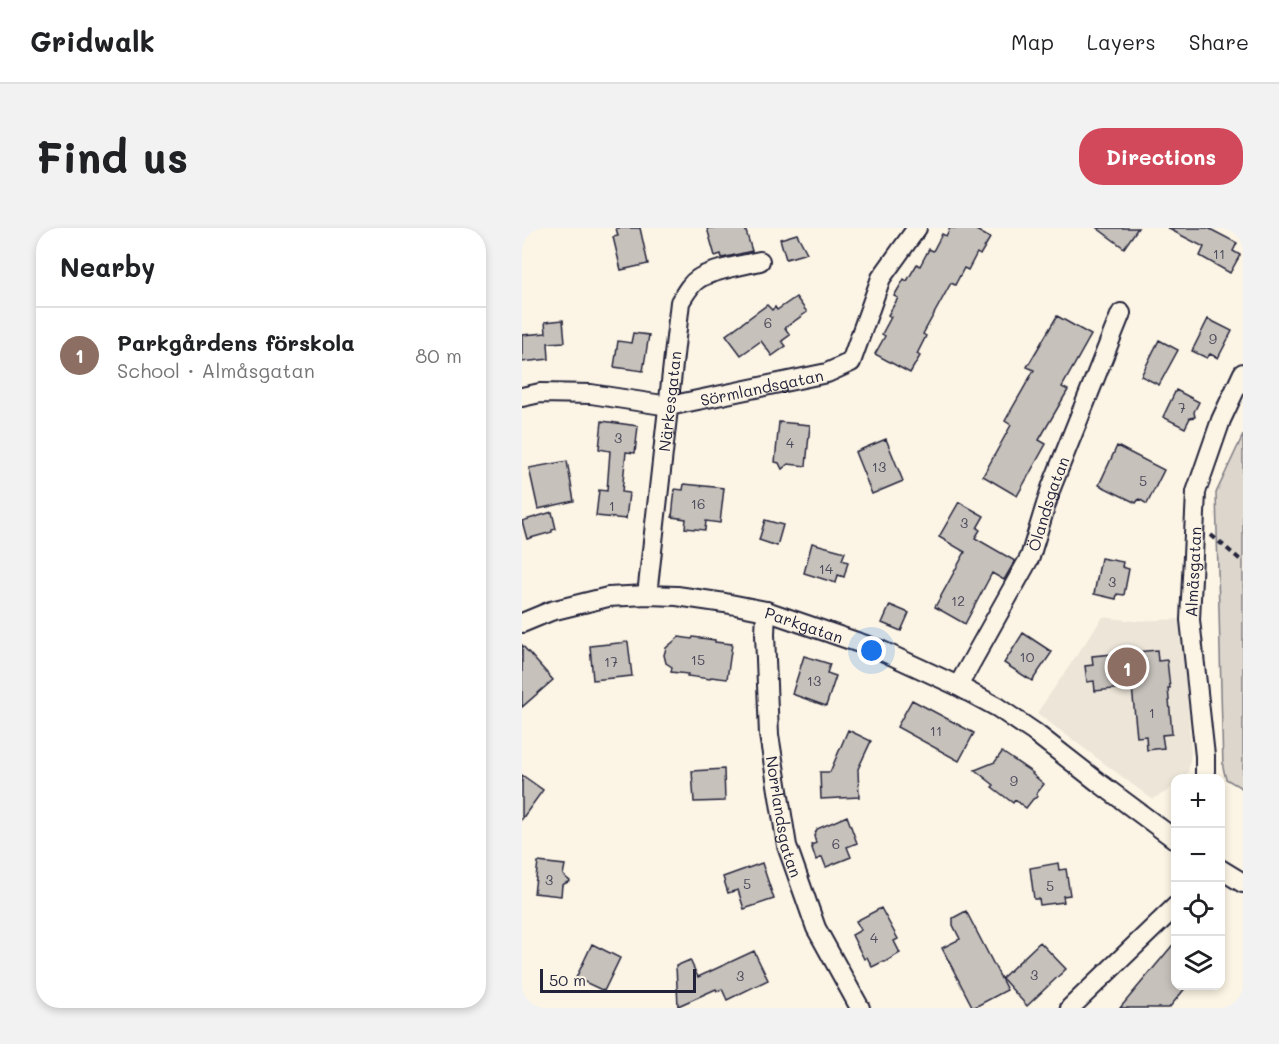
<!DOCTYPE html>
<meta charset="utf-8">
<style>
body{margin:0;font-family:Mali,sans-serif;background:#f2f2f2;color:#202124}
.controls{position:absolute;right:18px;bottom:18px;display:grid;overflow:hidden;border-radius:12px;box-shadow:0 3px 9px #0003}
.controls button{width:54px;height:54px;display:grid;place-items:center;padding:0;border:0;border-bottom:2px solid #e0e0e0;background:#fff;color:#202124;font:30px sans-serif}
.scale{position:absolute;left:18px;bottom:15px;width:156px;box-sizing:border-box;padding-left:6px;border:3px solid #22223b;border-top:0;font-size:16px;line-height:21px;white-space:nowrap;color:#22223b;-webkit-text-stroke:4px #fcf5e5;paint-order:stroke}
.you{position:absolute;left:350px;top:423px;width:21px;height:21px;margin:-15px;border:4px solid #fff;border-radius:50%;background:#1a73e8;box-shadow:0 0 0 9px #1a73e833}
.badge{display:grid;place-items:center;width:39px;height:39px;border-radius:50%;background:#d1495b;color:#fff;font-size:20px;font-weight:700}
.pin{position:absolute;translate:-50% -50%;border:3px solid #fff;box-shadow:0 2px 6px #0006}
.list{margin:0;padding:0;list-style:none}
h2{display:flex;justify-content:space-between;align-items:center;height:78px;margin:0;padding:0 24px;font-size:26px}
h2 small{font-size:20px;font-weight:400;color:#757577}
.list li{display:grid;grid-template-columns:39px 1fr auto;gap:18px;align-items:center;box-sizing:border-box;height:96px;padding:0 24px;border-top:2px solid #e0e0e0}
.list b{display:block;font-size:22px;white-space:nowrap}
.list p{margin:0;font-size:20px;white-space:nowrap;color:#757577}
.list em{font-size:20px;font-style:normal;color:#757577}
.icon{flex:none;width:33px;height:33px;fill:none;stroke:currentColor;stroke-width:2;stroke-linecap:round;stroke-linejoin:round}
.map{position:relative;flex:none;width:721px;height:780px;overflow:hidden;border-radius:24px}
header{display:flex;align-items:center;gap:36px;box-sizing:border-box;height:84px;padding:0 30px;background:#fff;border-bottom:2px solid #e0e0e0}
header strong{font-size:28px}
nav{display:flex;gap:33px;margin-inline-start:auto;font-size:21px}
.intro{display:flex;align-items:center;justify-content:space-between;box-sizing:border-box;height:144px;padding:0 36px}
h1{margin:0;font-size:42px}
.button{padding:15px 27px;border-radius:24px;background:#d1495b;color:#fff;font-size:21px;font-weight:700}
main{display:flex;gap:36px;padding:0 36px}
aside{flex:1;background:#fff;border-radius:24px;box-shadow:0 3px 9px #0003}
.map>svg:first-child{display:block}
.built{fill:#ece5d8}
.green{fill:#dcd6cc;stroke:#7f7c84;stroke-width:1.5}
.building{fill:#c6c1bb;stroke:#22223b;stroke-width:1.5}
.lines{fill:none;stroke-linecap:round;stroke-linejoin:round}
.minor-casing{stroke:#22223b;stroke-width:22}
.path{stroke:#22223b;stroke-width:4;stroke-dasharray:6 4.5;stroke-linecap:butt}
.minor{stroke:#fcf5e5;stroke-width:18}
.labels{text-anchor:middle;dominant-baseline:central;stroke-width:6;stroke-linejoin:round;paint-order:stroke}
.number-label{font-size:14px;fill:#4b4a5b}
.street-label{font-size:16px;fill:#22223b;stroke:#fcf5e5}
</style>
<header>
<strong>Gridwalk</strong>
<nav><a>Map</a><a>Layers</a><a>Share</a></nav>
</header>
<div class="intro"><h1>Find us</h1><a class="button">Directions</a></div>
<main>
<aside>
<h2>Nearby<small></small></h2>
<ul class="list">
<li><span class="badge" style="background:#8d6e63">1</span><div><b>Parkgårdens förskola</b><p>School · Almåsgatan</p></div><em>80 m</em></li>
</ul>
</aside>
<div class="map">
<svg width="721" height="780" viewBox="0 0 721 780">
<rect width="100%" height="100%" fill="#fcf5e5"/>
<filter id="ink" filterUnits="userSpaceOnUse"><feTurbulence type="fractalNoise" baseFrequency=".0167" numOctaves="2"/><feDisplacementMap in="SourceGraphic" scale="12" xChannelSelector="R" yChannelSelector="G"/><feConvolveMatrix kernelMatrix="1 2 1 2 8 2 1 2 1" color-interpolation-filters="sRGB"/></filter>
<g filter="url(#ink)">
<path class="built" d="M581,389L612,393L660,391L669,525L666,545L660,550H654L653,556L646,563L630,571L515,485Z"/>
<path class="green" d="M721,207V561L704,551L701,540L694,265Z"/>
<path class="building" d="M94,0H118L126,36L99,42L91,9L96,8Z
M185,0H223L230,23L200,30L199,26L193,28Z
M428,0H451L468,10L458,27L455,25L446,42L442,40L433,57L429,55L401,106L404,108L395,126L398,128L388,145L353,126L363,108L360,106L369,89L366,87L376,70L372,68L382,51L385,53L395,36L398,38L407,21L411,23L420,6L424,8Z
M575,0H616L602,20Z
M645,0H686L715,15L711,23L718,27L708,45L678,28L682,19Z
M275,6L285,25L264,31L258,11Z
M274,69L285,84L263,100L268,107L260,113L264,118L250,128L239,113L219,127L204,107L245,77L250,82L253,79L255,82Z
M535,88L569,107L540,159L546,162L517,212L524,216L495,268L461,248L489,197L483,193L512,142L505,139Z
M686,91L710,103L696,130L688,126L685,130L670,123Z
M41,92L43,114L26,115L27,131L0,134V107L24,105L23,94Z
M111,105L127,107L121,143L92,139L96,113L109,115Z
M637,112L656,122L637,157L619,148Z
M654,162L677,174L672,184L673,189L668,190L663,200L641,189Z
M80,193L116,198L113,225L104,224L100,264L107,265L104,291L74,288L77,262L85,263L88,223L77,221Z
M257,194L288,197L284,238L266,236L260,241L257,235L253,234Z
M364,211L381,253L350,266L333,224Z
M595,218L642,242L625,276L617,271L614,275L577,257Z
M45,233L52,273L16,281L7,240Z
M162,256L202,260L198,295L184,293L183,302L163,300L164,291L150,289L153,261L161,262Z
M437,274L462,288L455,300L458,302L453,310L493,333L482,352L470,345L443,396L413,379L443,324L417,309Z
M30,284L34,301L30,302V304L5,311L0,293Z
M243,292L261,297L255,318L237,312Z
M290,315L323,324L320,332L326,334L322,349L316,347L314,355L282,345Z
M579,330L601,334L600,339L607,341L602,367L595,366L594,371L572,366Z
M368,377L387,385L379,403L360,395Z
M501,405L530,424L510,453L482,435Z
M157,409L170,411L171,409L193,412V414L210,416L205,451L189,449L188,451L165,448L166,446L149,444L150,439L144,435L142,427L144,420Z
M106,414L110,448L71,452L68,418Z
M0,417L31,452L0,479Z
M635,422L636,433L645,432L648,460H646L650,506L640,507L642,520L625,522L624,508L615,509L610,459L573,463L572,453L565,454L563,438L571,437L570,428Z
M282,428L308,436L305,445L314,448L304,478L270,466Z
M390,472L452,505L437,533L375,499Z
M326,502L349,513L336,541L337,569L299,571L298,544H308Z
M480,524L511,545L510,546L522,556L515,565V569L511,571L504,580L493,572L491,575L470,559L472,557L453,542L473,534Z
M202,541L203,573L172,574L170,543Z
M0,547L21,562L0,591Z
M325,588L335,615L325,619L329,629L304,639L300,629L294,632L289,617L294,615L292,608L295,601Z
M16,634L43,637L41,647L48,653L40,657L39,668L12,665Z
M240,635L252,671L222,681L216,662L206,665L201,649Z
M536,635L537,642L544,641L548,667L541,668L542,674L518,677L517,671H512L508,640Z
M359,680L376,711L372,713L378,725L363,734H360L350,739L345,729L342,731L330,707L339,702L334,693Z
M444,683L485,762L451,780L420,720L438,711L431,697V690Z
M654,713V758H665L647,780H598Z
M518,714L544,741L505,778L480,750Z
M70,716L98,730L82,763L54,750Z
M232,723L246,752L205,772L200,761L195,763L194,761L156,778L154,738L168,732L176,749Z"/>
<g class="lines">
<defs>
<g id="minor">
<path id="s1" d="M0,169L18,165L69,166L147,178L305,145L329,134L359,50L395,0"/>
<path id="s2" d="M125,367L158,74C163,66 168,56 176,51C189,42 221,37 238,33"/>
<path id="s3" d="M244,383L243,406L247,507L265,618L294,700L338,780"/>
<path id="s4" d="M0,395L29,383L86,369L125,367L155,368L203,375L244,383L358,422L436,458L475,479L512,504L576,554L654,612"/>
<path id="s5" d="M436,458L508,329L529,260L599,85"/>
<path id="s6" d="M683,550V528L668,392L674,264L699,192L721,145"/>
<path d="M698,641L721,655"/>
<path d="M548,780L654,678"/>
</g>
</defs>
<use href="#minor" class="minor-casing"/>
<path class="path" d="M689,307L721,334"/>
<use href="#minor" class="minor"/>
</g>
</g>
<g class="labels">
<g class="number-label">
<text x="697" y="25">11</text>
<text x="246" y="94">6</text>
<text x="691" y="110">9</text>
<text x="660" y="179">7</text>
<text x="96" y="209">3</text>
<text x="268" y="214">4</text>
<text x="357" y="238">13</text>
<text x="621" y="252">5</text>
<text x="176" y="275">16</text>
<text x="90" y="277">1</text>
<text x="442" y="294">3</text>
<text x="304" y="340">14</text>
<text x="590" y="353">3</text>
<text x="436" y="372">12</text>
<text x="505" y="428">10</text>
<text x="176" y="431">15</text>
<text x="89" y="433">17</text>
<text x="292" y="452">13</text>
<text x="630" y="484">1</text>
<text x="414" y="502">11</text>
<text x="492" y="552">9</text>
<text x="314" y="615">6</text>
<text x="27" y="651">3</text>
<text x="225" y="655">5</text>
<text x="528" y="657">5</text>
<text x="352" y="709">4</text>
<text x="512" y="746">3</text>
<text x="218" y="747">3</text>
</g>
<g class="street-label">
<text stroke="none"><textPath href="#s1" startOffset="243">Sörmlandsgatan</textPath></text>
<text stroke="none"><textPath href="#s2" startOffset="195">Närkesgatan</textPath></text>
<text stroke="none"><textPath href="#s5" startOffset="204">Ölandsgatan</textPath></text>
<text stroke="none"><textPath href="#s6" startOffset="207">Almåsgatan</textPath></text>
<text stroke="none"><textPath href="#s4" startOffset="290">Parkgatan</textPath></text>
<text stroke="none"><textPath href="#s3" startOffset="207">Norrlandsgatan</textPath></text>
</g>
</g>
</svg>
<div class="controls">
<button>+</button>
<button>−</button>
<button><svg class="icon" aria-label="locate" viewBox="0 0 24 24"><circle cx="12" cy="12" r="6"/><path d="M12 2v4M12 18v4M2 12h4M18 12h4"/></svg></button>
<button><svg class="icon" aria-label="layers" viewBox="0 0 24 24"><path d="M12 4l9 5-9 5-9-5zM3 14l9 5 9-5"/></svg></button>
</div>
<div class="scale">50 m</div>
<div class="you"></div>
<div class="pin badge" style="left:605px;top:439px;background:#8d6e63">1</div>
</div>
</main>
